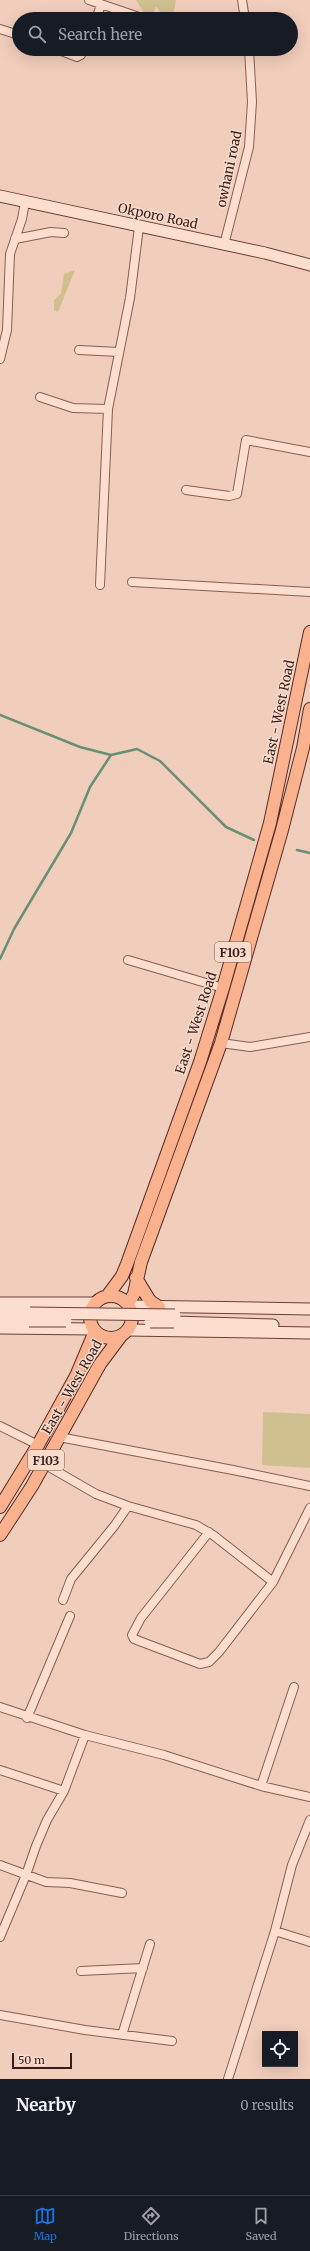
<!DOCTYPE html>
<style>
body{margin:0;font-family:Merriweather,serif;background:#242831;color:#f1f3f6}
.controls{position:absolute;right:12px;bottom:12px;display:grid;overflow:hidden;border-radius:0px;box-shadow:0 4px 16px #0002}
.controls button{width:36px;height:36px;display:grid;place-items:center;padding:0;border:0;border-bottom:1px solid #363941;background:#171b24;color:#f1f3f6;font:20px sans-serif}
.scale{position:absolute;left:12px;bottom:10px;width:60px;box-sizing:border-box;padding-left:4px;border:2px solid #381e1a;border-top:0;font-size:11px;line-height:14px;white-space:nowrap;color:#381e1a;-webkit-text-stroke:3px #f8dbcb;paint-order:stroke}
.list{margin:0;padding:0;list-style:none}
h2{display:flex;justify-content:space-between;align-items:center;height:52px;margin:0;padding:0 16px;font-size:17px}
h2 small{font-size:13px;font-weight:400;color:#9ea1a6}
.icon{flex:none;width:22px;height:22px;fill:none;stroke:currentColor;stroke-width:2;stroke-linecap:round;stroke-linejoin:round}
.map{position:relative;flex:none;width:310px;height:2079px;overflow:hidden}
.search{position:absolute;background:#171b24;box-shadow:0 4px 16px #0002;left:12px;right:12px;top:12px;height:44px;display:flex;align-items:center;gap:10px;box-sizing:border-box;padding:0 14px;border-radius:22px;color:#9ea1a6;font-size:15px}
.sheet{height:116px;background:#171b24}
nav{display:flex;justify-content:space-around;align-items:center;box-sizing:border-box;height:56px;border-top:1px solid #363941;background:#171b24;font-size:11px;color:#9ea1a6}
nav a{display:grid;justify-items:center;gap:2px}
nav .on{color:#1a73e8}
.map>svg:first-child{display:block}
.green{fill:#d0c08f}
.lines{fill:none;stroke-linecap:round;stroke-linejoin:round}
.stream{stroke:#679077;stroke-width:2.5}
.street-casing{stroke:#8a5d54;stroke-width:10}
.secondary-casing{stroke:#6b3e37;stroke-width:13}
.primary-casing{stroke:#572d29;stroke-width:14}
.street{stroke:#fcdecf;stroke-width:8}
.secondary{stroke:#fcdecf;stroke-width:11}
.primary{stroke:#f9b18e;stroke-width:12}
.secondary-bridge-casing{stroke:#6b3e37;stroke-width:13;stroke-linecap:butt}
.secondary-bridge{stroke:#fcdecf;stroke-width:11}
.labels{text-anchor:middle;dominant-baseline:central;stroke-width:3;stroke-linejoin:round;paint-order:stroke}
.shield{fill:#f8dbcb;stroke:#72574f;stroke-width:1}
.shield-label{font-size:12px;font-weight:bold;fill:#381e1a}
.street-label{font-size:13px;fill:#381e1a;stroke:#f8dbcb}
</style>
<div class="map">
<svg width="310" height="2079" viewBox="0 0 310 2079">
<rect width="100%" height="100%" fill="#f1cdbb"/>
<path class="green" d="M136,0H176L173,16L164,18L156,6L153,15L144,13Z
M75,270L58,312L54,310V300L61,294L64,274Z
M263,1412L310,1414V1468L262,1465Z"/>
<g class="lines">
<path class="stream" d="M0,715L80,747L111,755
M297,850L310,853
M0,959L14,929L71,833L90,787L111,755L137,749L160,761L226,827L254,840"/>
<defs>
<path id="street" d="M89,0L145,19
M242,0L245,19
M96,19L101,5
M0,29L19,35
M56,49L77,57L81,55L83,49
M15,239L51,232L64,233
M224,245L249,147L252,102L249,49
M79,350L119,352
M0,359L7,330L10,254L22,219L25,202
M40,397L73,408L108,409
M186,490L229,496L237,494L246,440L310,452
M132,582L310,592
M100,585L108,409L130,298L139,227
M128,960L223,988
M221,1043L250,1047L310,1037
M0,1426L38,1445
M59,1437L233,1470L310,1486
M44,1464L96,1494L128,1506L196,1525L213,1535L273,1582
M209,1532L141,1618L132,1635L134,1639L200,1664L209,1662L219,1652L273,1582L310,1508
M63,1600L71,1579L115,1525L128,1506
M0,1707L85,1735L164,1755L261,1786L310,1797
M27,1718L70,1616
M0,1770L64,1791
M261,1786L294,1687
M0,1865L46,1882L70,1883L122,1893
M275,1931L310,1942
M0,1937L26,1875L36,1846L47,1820L64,1791L85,1735
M81,1971L143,1968
M0,2015L85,2030L172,2041
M122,2035L150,1944
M228,2079L275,1931L292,1865L310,1820"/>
<path id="secondary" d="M0,196L265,253L310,265
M0,1303H95
M130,1306L310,1309
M0,1312L30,1313
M0,1320L29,1321
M174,1322L273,1325
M0,1328L93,1329
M128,1330L310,1333"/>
<path id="primary" d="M136,1278L150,1301L159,1307
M108,1295L122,1276L127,1264L200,1062L223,988L270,823L310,632
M90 1317a21 21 0 1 1 42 0a21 21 0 1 1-42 0Z
M128,1304L134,1294L141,1262L221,1043L282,830L303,748L310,709
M0,1507L38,1445L76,1376L95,1331
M0,1535L32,1486L100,1364L121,1336"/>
</defs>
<use href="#street" class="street-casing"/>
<use href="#secondary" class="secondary-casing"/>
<use href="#primary" class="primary-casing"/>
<use href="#street" class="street"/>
<use href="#secondary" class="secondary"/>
<use href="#primary" class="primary"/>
<defs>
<path id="secondary-bridge" d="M30,1313L175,1315
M29,1321H66
M150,1322H174"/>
</defs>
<use href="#secondary-bridge" class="secondary-bridge-casing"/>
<use href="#secondary-bridge" class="secondary-bridge"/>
</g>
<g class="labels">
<g class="shield">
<rect x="215" y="942" width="36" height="20" rx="3"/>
<rect x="28" y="1450" width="36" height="20" rx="3"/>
</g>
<g class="shield-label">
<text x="233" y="952">F103</text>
<text x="46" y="1460">F103</text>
</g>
<g class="street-label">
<text transform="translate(229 169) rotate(-78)">owhani road</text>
<text transform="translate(158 216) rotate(12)">Okporo Road</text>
<text transform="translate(279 712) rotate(-78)">East - West Road</text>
<text transform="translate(196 1023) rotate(-72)">East - West Road</text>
<text transform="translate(72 1387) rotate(-60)">East - West Road</text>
</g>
</g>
</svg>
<div class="controls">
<button><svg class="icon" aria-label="locate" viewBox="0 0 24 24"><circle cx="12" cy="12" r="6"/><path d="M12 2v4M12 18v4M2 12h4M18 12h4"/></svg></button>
</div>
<div class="scale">50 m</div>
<div class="search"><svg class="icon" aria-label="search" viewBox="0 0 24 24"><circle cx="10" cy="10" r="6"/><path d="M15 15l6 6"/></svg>Search here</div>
</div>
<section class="sheet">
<h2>Nearby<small>0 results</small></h2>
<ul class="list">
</ul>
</section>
<nav>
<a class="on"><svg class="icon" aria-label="map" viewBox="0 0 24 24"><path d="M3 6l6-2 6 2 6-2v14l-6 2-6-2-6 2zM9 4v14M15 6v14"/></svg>Map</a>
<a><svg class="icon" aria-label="directions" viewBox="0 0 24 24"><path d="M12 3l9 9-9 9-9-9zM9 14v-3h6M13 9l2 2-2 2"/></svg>Directions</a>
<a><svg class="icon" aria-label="saved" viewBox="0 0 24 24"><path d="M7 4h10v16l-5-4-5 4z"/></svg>Saved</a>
</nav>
